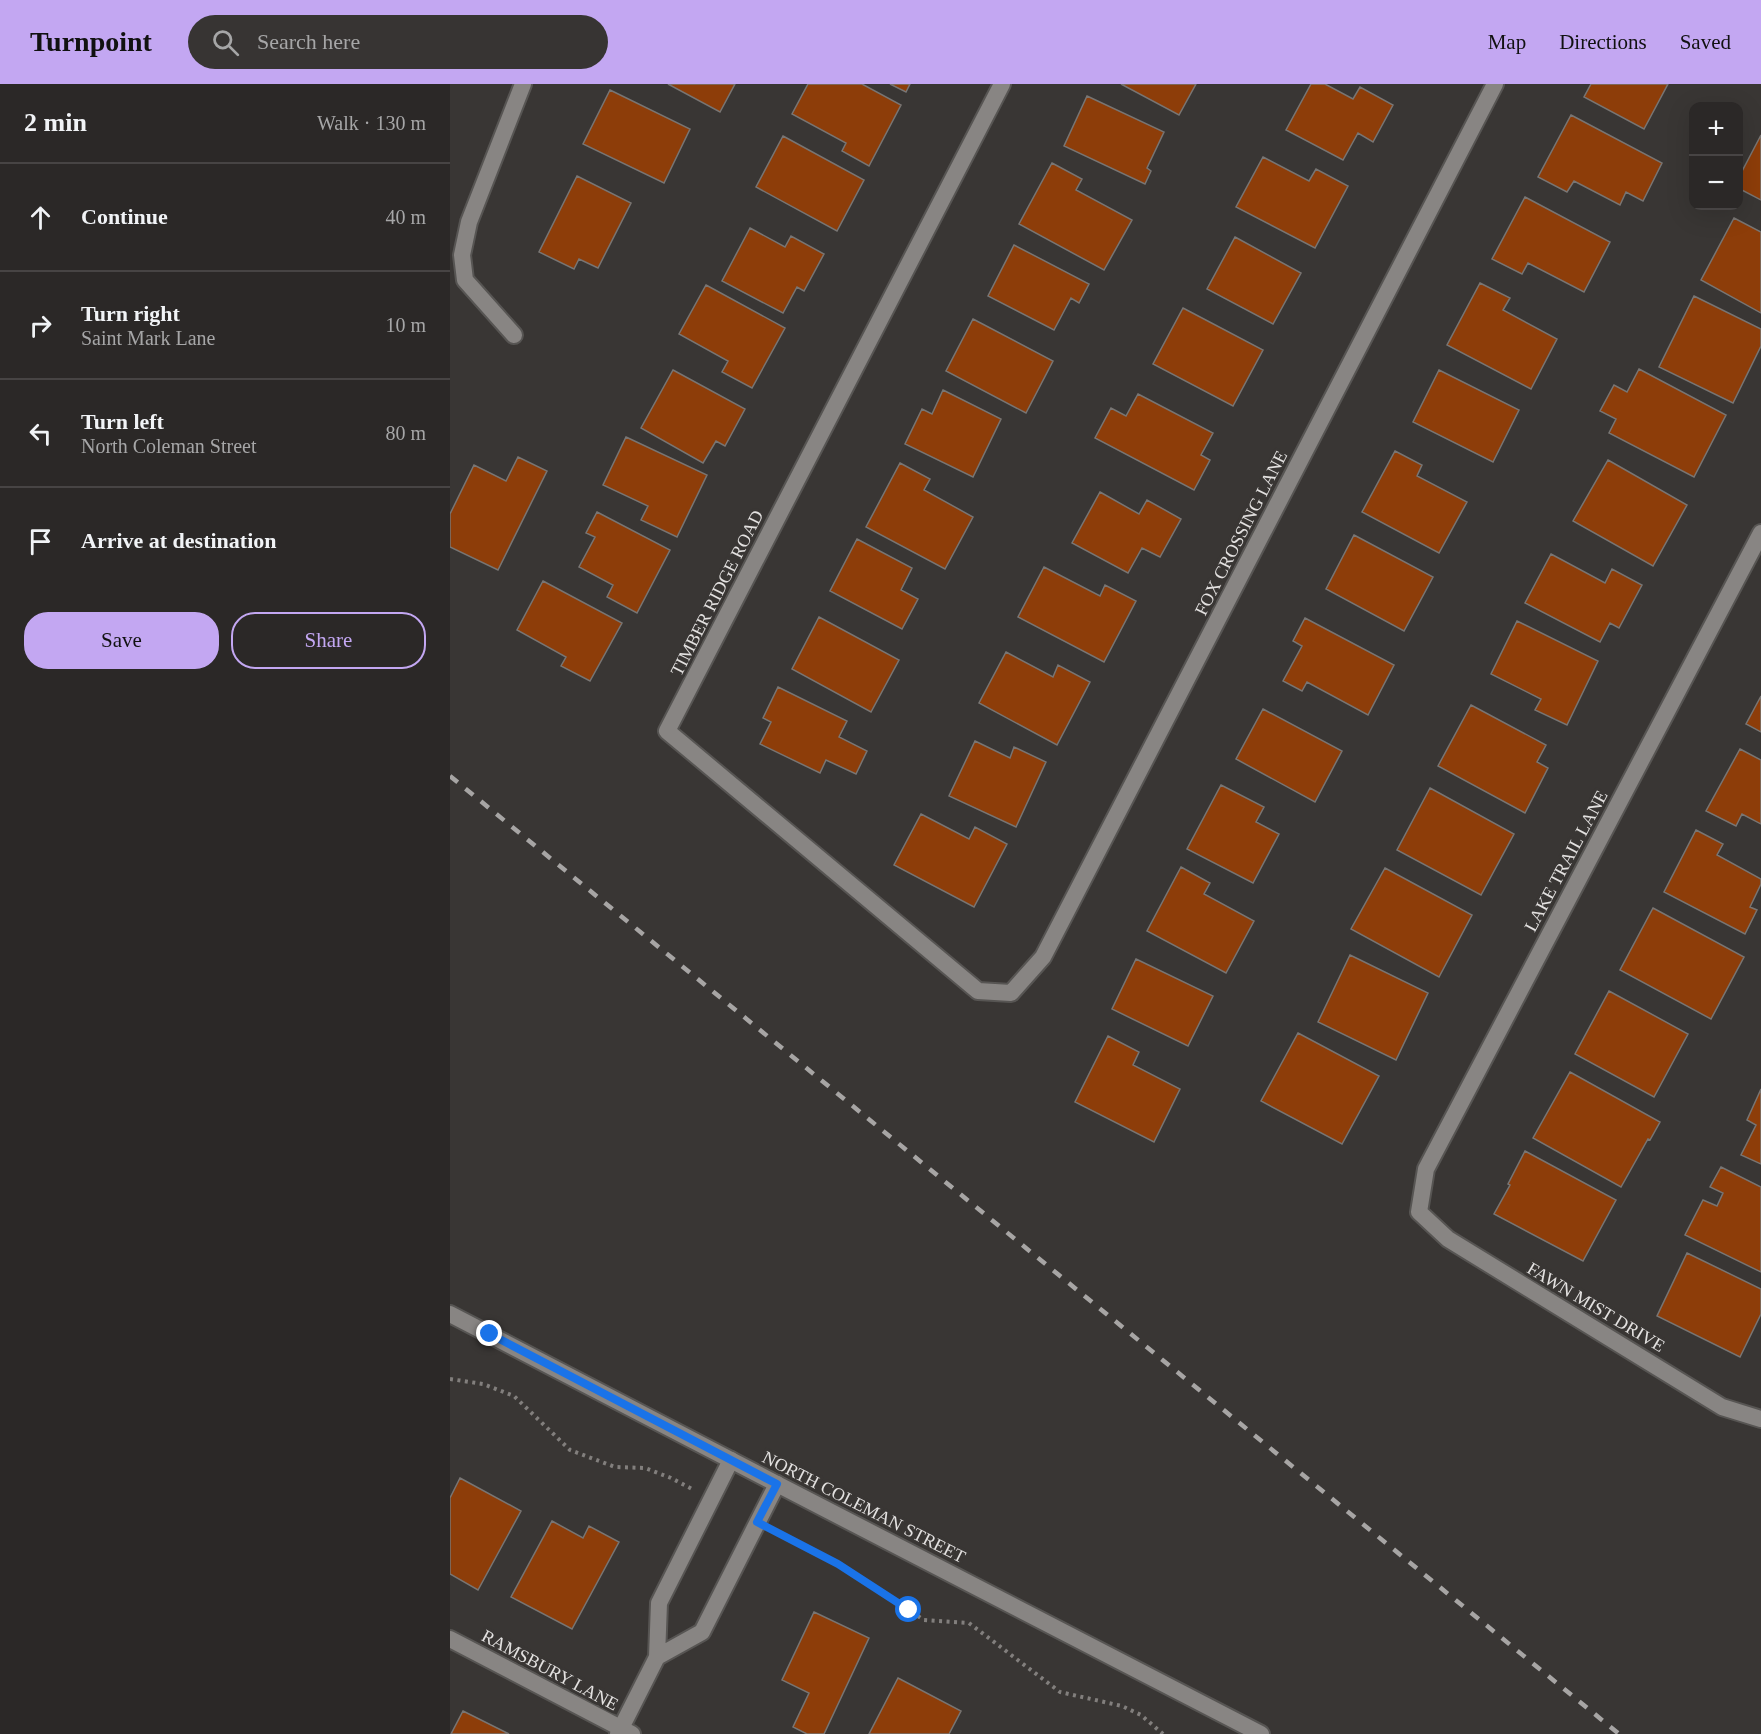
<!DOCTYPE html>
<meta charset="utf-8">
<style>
body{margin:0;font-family:Georgia,serif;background:#373433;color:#f1f3f6}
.controls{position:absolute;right:18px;top:18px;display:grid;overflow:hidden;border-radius:12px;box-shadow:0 6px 24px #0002}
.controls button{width:54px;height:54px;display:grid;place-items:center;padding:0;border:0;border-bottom:2px solid #474444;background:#2b2827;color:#f1f3f6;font:30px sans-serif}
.stop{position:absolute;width:18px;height:18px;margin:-14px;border:4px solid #1a73e8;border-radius:50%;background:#fff}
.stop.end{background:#1a73e8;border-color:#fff;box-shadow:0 2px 6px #0008}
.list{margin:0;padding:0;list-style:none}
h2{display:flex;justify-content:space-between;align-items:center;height:78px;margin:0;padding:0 24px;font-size:26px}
h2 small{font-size:20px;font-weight:400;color:#a6a6a7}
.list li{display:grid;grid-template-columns:39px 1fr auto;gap:18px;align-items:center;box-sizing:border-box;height:108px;padding:0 24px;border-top:2px solid #474444}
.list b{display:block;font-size:22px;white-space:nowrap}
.list p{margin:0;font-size:20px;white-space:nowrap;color:#a6a6a7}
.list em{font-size:20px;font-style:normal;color:#a6a6a7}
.actions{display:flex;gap:12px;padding:18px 24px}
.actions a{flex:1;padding:14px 0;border:2px solid #c3a7f2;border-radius:24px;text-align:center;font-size:21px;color:#c3a7f2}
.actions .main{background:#c3a7f2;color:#111}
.icon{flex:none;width:33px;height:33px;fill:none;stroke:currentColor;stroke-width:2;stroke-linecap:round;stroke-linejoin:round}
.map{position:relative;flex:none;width:1311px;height:1650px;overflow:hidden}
header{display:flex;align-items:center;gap:36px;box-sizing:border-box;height:84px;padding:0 30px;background:#c3a7f2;color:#111}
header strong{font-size:28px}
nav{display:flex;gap:33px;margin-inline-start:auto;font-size:21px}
.search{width:420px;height:54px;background:#373433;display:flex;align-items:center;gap:15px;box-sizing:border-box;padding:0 21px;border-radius:33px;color:#a6a6a7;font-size:22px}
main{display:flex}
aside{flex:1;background:#2b2827}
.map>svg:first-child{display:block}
.building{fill:#8d3d09;stroke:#787573;stroke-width:1.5}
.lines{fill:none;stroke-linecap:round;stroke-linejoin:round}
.minor-casing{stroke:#575553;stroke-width:20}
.tertiary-casing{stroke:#575553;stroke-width:20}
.path{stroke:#827f7d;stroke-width:4;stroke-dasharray:3 4.5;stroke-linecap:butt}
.minor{stroke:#888583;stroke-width:16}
.tertiary{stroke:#888583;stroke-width:16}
.rail{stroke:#a7a5a4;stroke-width:4.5;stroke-dasharray:10 10;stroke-linecap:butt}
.route{stroke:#1a73e8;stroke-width:8}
.labels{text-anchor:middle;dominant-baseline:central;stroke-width:6;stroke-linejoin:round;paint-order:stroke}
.street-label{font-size:18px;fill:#e3e1e0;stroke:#393634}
</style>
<header>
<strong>Turnpoint</strong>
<div class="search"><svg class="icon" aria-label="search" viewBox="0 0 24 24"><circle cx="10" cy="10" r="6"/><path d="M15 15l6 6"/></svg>Search here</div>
<nav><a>Map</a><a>Directions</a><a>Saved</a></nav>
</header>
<main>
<aside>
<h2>2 min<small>Walk · 130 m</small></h2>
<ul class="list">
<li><svg class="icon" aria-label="ahead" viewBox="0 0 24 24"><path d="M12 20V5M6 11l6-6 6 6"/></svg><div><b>Continue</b></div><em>40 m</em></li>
<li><svg class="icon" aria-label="right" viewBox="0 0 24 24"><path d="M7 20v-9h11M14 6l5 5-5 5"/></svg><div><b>Turn right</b><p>Saint Mark Lane</p></div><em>10 m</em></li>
<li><svg class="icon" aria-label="left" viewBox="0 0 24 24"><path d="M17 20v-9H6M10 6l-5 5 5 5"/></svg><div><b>Turn left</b><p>North Coleman Street</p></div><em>80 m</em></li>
<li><svg class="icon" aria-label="arrive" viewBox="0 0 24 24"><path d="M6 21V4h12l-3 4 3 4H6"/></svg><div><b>Arrive at destination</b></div></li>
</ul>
<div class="actions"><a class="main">Save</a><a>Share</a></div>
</aside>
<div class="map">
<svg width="1311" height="1650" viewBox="0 0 1311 1650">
<rect width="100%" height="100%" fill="#393634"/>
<path class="building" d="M218,0H285L270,28Z
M358,0H412L451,21L419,82L392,67L396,59L342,30Z
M440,0H460L456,8Z
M671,0H746L729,31Z
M861,0H875L903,15L910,3L943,21L923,58L908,49L893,76L836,46Z
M1141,0H1218L1194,45L1134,13Z
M160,6L240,45L214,99L133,60Z
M637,12L714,48L697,84L701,87L695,100L614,62Z
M1121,31L1212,79L1193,117L1176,108L1170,121L1124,97L1117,108L1088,93Z
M1311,51V116L1288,104V95Z
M333,52L414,96L387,147L306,103Z
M813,73L859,97L866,85L898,102L865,164L786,123Z
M602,79L632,95L626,106L682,136L654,186L569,140Z
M127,92L181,119L148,184L129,175L124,185L89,168Z
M1075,113L1160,158L1134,208L1078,179L1072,190L1042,175Z
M1284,134L1311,148V229L1251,196Z
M300,144L335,163L341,152L374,170L354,207L347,203L333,229L272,197Z
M785,153L851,189L823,240L757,205Z
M564,161L639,200L629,219L621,214L604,246L538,212Z
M1030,199L1060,214L1053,226L1107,255L1081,305L997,261Z
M256,201L335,244L302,304L272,288L278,277L229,250Z
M1244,212L1311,245V262L1283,319L1209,283Z
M733,224L813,266L783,322L703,280Z
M523,235L603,277L576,329L496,287Z
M1189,285L1276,331L1244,393L1159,349L1166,335L1150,327L1164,301L1177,308Z
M223,286L295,325L275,362L266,357L253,379L191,344Z
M989,286L1069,326L1043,378L963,338Z
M493,306L551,335L523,393L455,360L472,325L482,330Z
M688,310L763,349L751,371L760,376L744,406L645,354L661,324L676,332Z
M176,353L257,391L227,453L191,436L198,422L153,401Z
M945,367L972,381L967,392L1017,418L989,469L912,428Z
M68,373L97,387L48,486L0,463V430L24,381L56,397Z
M1158,376L1237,421L1203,482L1123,437Z
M450,379L480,395L474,406L523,433L495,485L416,443Z
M650,408L689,430L697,416L731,435L710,473L692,464L678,489L622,459Z
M147,428L220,466L187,529L157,513L163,501L129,483L145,453L136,449Z
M904,451L983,493L954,547L876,505Z
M407,455L462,484L451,506L468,515L452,545L380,507Z
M1101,470L1155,499L1162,485L1192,501L1169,544L1160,539L1150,558L1075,519Z
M594,483L650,512L655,501L686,517L654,578L568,533Z
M93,497L172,539L140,597L111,582L116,573L67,546Z
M369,533L449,576L421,628L342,585Z
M855,534L944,581L918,631L857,598L852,607L833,597L852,562L843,557Z
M1067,537L1148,577L1117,641L1085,626L1091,615L1041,590Z
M556,568L603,593L608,581L640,598L607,661L529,619Z
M328,603L397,637L389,653L417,667L406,690L376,676L370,689L310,660L321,638L313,634Z
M1311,612V648L1296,640Z
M1021,621L1096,661L1087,678L1098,684L1075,729L988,682Z
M813,625L892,667L865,718L786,675Z
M525,657L560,674L564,663L596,678L566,743L499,712Z
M1290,665L1311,676V740L1292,730L1286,742L1256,727Z
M771,701L814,723L806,738L829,750L803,799L737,765Z
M980,704L1064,750L1031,811L947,766Z
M471,730L519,755L525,743L557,760L524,823L444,781Z
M1246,746L1273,760L1267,771L1311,795V800L1300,823L1307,826L1295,850L1214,808Z
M731,783L760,799L754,810L804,837L776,889L697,847Z
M935,784L1022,831L989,893L901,845Z
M1203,824L1294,873L1261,935L1170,886Z
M900,871L978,909L946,976L868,938Z
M686,875L763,912L738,962L662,925Z
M1159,907L1238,950L1204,1013L1125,970Z
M848,949L929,992L892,1060L811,1017Z
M658,952L689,968L683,981L730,1005L704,1058L625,1018Z
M1120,988L1210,1038L1200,1056L1198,1055L1171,1103L1083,1054Z
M1311,1005V1080L1291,1071L1306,1041L1297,1036Z
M1075,1067L1166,1116L1133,1177L1044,1130L1060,1101L1058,1100Z
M1271,1083L1311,1103V1188L1235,1151L1253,1116L1267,1122L1273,1109L1260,1103Z
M1237,1169L1311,1205V1230L1290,1273L1207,1232Z
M10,1394L71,1427L28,1506L0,1490V1414Z
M102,1437L133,1454L139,1442L169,1458L122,1545L61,1513Z
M364,1528L419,1554L374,1650H357L343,1643L359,1609L332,1596Z
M448,1594L511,1627L499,1650H419Z
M13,1627L59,1650H1Z"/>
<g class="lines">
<defs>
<path id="minor" d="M552,0L217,647L528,907L561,909L593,873L1045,0
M64,251L15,196L12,171L19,138L73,0
M1311,449L976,1085L969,1128L998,1155L1272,1323L1311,1335
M0,1555L182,1650
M207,1573L252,1548L327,1400
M168,1650L207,1573L209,1519L281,1376"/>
<path id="tertiary" d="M0,1230L327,1400L811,1650"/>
</defs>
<use href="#minor" class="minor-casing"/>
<use href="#tertiary" class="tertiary-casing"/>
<path class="path" d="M0,1295L33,1300L64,1312L120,1366L165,1383L195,1384L221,1394L242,1405
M326,1448L388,1480L474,1536L519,1539L610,1608L672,1622L691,1631L713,1650"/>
<use href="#minor" class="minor"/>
<use href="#tertiary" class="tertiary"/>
<path class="rail" d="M0,692L1169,1650"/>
</g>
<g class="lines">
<path class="route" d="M40,1250L327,1400L307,1438L388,1480L459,1526"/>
</g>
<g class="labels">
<g class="street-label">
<text transform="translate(791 449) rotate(-63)">FOX CROSSING LANE</text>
<text transform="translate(267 509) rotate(-63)">TIMBER RIDGE ROAD</text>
<text transform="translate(1116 777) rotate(-62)">LAKE TRAIL LANE</text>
<text transform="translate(1146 1223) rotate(31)">FAWN MIST DRIVE</text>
<text transform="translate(414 1423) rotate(27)">NORTH COLEMAN STREET</text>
<text transform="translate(100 1586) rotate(28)">RAMSBURY LANE</text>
</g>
</g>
</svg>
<div class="controls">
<button>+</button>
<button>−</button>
</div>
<div class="stop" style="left:459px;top:1526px"></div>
<div class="stop end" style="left:40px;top:1250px"></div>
</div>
</main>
